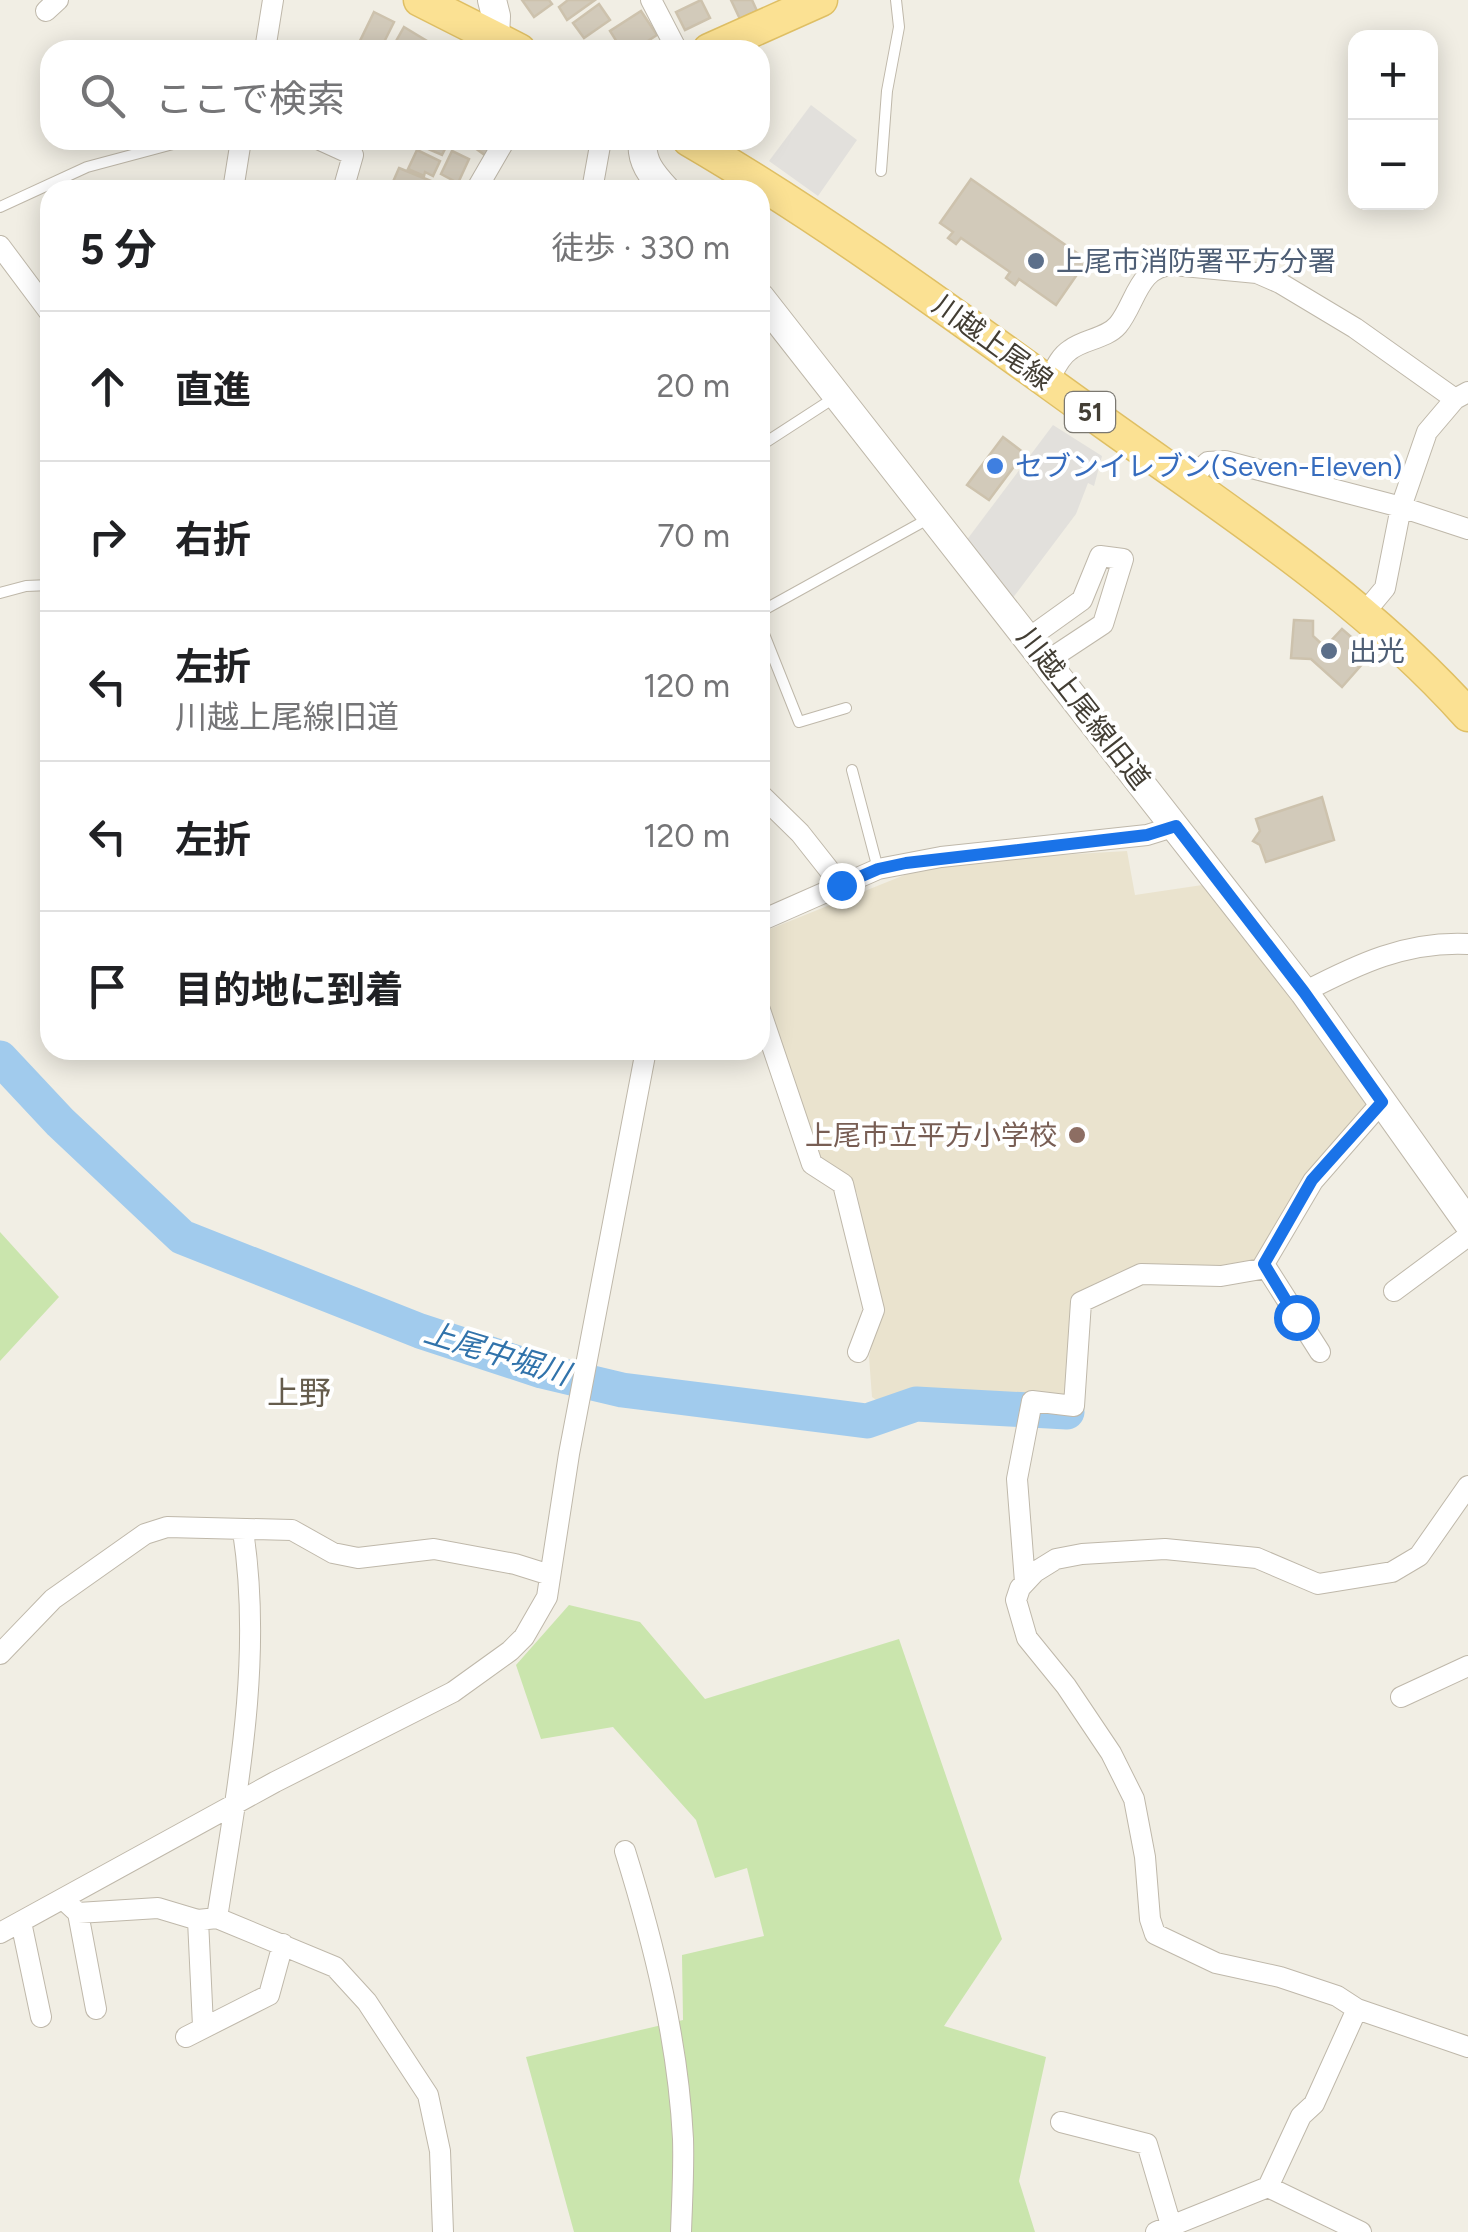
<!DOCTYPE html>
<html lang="ja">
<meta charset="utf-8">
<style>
body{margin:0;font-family:Figtree,"Noto Sans JP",sans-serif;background:#f6f6f6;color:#202124}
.controls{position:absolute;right:30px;top:30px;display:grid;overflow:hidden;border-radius:20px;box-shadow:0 5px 25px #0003}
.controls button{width:90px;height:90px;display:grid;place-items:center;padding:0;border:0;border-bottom:2px solid #e0e0e0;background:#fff;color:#202124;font:50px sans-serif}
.stop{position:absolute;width:30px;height:30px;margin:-22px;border:8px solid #1a73e8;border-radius:50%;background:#fff}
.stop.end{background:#1a73e8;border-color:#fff;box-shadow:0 2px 10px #0008}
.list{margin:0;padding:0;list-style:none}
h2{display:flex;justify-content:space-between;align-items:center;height:130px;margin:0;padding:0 40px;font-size:42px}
h2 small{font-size:32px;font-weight:400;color:#757577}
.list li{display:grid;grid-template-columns:65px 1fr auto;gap:30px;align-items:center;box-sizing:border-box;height:150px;padding:0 40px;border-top:2px solid #e0e0e0}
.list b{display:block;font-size:38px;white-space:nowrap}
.list p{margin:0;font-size:32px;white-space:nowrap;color:#757577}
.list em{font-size:32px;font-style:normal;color:#757577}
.icon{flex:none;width:55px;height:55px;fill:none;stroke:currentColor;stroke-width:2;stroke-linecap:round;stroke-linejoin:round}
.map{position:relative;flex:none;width:1468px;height:2232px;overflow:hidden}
.search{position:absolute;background:#fff;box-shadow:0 5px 25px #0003;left:40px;top:40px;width:730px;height:110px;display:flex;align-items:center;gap:25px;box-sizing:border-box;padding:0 35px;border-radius:30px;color:#757577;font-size:38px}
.panel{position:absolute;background:#fff;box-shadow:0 5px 25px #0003;left:40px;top:180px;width:730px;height:880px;border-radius:30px}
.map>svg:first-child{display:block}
.education{fill:#eae3ce}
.green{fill:#cae5ad}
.parking{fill:#e2e0dc}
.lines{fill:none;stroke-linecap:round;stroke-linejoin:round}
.river{stroke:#a1cbed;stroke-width:35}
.building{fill:#d2caba;stroke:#cdc2ad;stroke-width:2.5}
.service-casing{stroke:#bfb8aa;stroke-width:12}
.minor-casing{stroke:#bfb8aa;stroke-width:22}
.tertiary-casing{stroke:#bfb8aa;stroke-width:30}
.primary-casing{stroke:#dfbf64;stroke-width:35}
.service{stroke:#fff;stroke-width:10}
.minor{stroke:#fff;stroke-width:20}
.tertiary{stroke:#fff;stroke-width:28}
.primary{stroke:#fbe193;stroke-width:32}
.route{stroke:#1a73e8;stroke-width:12}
.service-dot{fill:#5c6f8a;stroke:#fff;stroke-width:4}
.shop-dot{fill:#3f7fe0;stroke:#fff;stroke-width:4}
.education-dot{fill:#8d6e63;stroke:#fff;stroke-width:4}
.labels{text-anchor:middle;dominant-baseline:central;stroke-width:8;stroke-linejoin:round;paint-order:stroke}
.shield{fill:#fff;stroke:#7b7871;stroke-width:2.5}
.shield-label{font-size:25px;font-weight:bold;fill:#433e34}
.service-label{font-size:28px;fill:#4e5e75;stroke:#fff;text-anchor:start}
.street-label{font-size:28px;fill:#433e34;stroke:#fff}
.shop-label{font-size:28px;fill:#366cbe;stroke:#fff;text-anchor:start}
.education-label{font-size:28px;fill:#785e54;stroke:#fff;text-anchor:end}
.water-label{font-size:30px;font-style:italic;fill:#3173ab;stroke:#fff}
.quarter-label{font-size:32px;fill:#655c4c;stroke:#fff}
</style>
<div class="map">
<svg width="1468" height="2232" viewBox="0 0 1468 2232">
<rect width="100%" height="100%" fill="#f1eee4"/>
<path class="education" d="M1127,851L1135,895L1209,884L1366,1100L1368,1111L1253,1262L1075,1299L1064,1396L916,1391L879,1402L872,1397L869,1357L879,1315L857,1193L844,1175L816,1158L760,995V933L917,870L1006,858Z"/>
<path class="green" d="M0,1232L59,1297L0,1361Z
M569,1605L640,1622L705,1699L899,1639L1002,1939L944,2026L1046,2057L1019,2181L1035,2232H574L526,2057L683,2020L682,1955L764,1936L747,1868L715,1878L696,1820L613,1727L541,1739L516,1665Z"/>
<path class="parking" d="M811,105L857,140L818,196L769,161Z
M1053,425L1102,456L1094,486L1088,483L1076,514L1012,599L966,541Z"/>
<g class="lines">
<path class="river" d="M0,1058L60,1122L182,1237L420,1331L542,1371L622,1390L867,1421L916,1404L1067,1412"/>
</g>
<path class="building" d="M522,0H549L552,4L534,17Z
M568,0H595L567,20L559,7Z
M701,0L710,18L685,30L676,12Z
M731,0H752L757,11L740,19Z
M599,4L610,20L584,38L573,23Z
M641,11L657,35L634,50H622L610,31Z
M374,12L394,22L382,46L378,44L375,50L359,43Z
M404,27L442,50H391Z
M421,140H448L449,141L442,155L419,145Z
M464,140H497L486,156Z
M417,150L440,161L433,176L425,172L424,176L408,169Z
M452,151L469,159L458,183L441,174Z
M399,168L431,181L427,190H407L392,184Z
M971,179L1087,260L1056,305L1019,279L1015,285L1006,278L1010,272L961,238L956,244L948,238L953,232L940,223Z
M1003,437L1024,453L989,500L967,485Z
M1294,620L1313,621V636L1325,647L1342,629L1371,654L1342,687L1311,659L1291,658Z
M1322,797L1334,840L1266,862L1260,845L1253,841L1260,831L1256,819Z"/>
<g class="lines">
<defs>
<path id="service" d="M881,171L887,91L899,27L896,0
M0,207L87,167L188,140
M760,446L834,398
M0,593L26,586L50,585
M760,612L928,519
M760,624L799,722L846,708
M852,770L878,869"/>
<path id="minor" d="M651,0L677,50
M46,11L58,0
M265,50L273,0
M320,140L353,155L343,190
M233,190L241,140
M476,190L505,140
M592,190L601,140
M0,246L50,313
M1048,382C1054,371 1059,357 1070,350C1084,339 1106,339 1118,325C1136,303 1138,266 1173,265L1257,273L1280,283L1355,328L1455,399
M1187,482L1208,462L1225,461L1401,507L1468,529
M1365,612L1385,588L1401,507L1427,432L1455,399L1468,392
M1029,638L1082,600L1100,556L1123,559L1103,624L1047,661
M760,794L800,833L841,885
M760,921L878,869L941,857L1147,835L1176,826
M1304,992C1358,964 1406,941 1468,944
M760,1010L812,1164L843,1184L874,1310L858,1352
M1264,1264L1320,1352
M1394,1291L1468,1236
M1468,1486L1419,1556L1392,1572L1318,1584L1257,1558L1165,1549L1082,1554L1056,1559L1035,1572L1020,1588L1016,1600L1027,1638L1066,1686L1111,1753L1134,1799L1145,1857L1150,1919L1155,1934L1216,1963L1280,1977L1337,1996L1357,2009L1468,2047
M1025,1582L1017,1479L1032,1401L1074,1406L1081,1302L1141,1274L1221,1276L1261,1269L1313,1181L1382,1102
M0,1654L53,1599L145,1534L167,1527L292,1530L333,1553L358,1558L434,1549L515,1564L550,1575
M1401,1697L1468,1666
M625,1851C654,1944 678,2041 683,2139C684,2170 682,2201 681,2232
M64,1900L78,1913L158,1908L198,1920L217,1918L335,1967L367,2002L428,2095L440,2151L443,2232
M78,1913L96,2009
M217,1918C237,1790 263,1661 243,1531
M198,1920L203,2026
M21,1922L41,2017
M0,1933L275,1782L453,1692L510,1651L524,1637L547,1597L569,1454L646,1050
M186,2037L269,1995L283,1944
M1061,2122L1147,2144L1173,2232
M1268,2187L1361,2232
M1156,2232L1268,2187L1301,2116L1314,2104L1357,2009"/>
<path id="tertiary" d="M492,0L496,16L495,37
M643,140C640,161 652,175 666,190
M760,297L1304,992L1468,1223"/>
<path id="primary" d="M420,0L519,50
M709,50L821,0
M689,140C833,224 967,324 1102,421C1229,512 1363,598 1468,715"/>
</defs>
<use href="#service" class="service-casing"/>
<use href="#minor" class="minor-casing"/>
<use href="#tertiary" class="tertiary-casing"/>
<use href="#primary" class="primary-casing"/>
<use href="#service" class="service"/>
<use href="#minor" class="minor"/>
<use href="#tertiary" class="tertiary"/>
<use href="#primary" class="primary"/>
</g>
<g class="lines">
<path class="route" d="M841,885L878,869L906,863L1147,835L1176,826L1304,992L1382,1102L1312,1180L1264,1264L1296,1317"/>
</g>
<g class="service-dot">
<circle cx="1036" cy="261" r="10"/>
<circle cx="1329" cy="651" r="10"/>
</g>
<circle class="shop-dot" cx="995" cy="466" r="10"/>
<circle class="education-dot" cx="1077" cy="1135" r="10"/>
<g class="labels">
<rect class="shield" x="1065" y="392" width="50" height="40" rx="8"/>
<g class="shield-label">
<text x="1090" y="412">51</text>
</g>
<g class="service-label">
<text x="1056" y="261">上尾市消防署平方分署</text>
<text x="1349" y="651">出光</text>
</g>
<g class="street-label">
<text transform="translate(993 342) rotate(36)">川越上尾線</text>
<text transform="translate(1084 708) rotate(52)">川越上尾線旧道</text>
</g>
<g class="shop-label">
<text x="1015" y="466">セブンイレブン(Seven-Eleven)</text>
</g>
<g class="education-label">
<text x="1057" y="1135">上尾市立平方小学校</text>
</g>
<g class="water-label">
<text transform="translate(497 1353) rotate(17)">上尾中堀川</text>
</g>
<g class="quarter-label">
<text x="299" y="1393">上野</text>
</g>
</g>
</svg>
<div class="controls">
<button>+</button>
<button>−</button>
</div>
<div class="stop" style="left:1296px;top:1317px"></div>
<div class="stop end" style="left:841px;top:885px"></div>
<div class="search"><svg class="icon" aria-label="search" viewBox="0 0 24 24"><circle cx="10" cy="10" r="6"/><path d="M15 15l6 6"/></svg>ここで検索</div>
<section class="panel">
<h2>5 分<small>徒歩 · 330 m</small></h2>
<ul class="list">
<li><svg class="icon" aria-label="ahead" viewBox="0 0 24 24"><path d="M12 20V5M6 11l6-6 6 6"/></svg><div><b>直進</b></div><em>20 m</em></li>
<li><svg class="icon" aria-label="right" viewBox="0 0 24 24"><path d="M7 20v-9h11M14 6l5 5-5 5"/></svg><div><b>右折</b></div><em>70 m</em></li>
<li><svg class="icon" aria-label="left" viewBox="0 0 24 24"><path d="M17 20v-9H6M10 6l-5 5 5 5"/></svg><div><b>左折</b><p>川越上尾線旧道</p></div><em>120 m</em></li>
<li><svg class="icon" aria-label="left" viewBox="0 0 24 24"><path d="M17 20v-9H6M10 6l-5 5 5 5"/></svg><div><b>左折</b></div><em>120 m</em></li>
<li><svg class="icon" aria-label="arrive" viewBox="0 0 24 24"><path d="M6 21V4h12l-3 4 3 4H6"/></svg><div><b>目的地に到着</b></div></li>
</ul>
</section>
</div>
